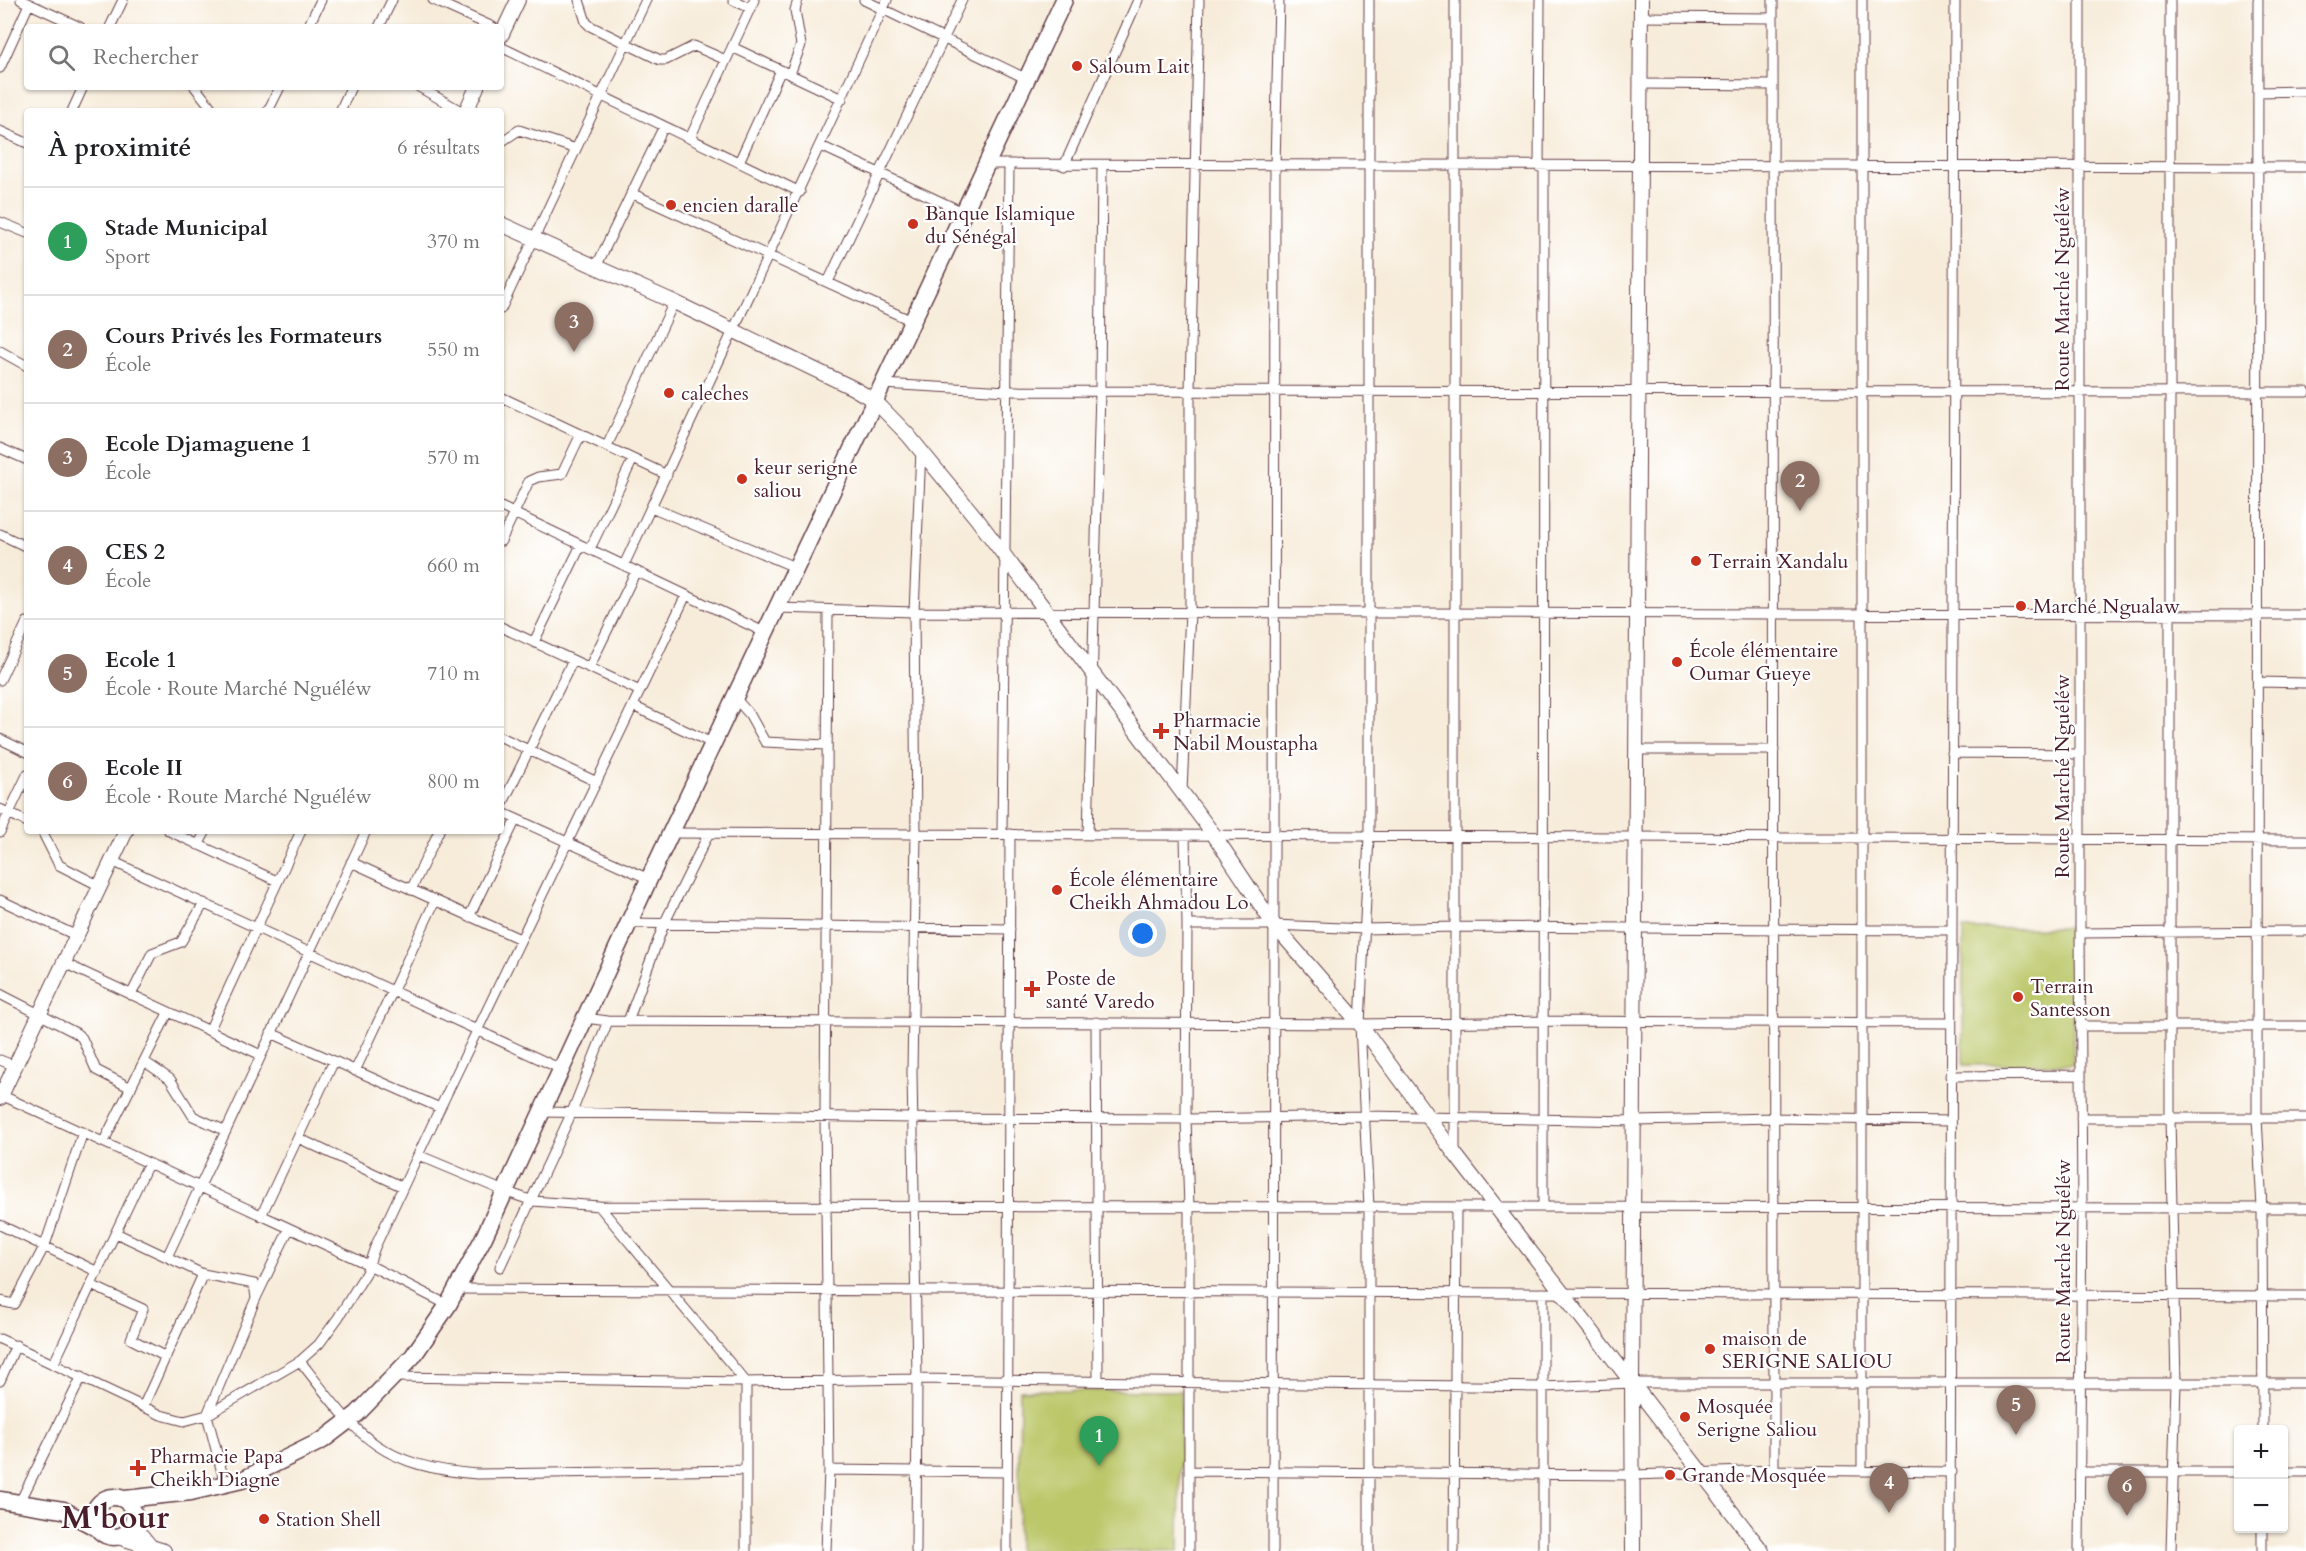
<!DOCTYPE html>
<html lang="fr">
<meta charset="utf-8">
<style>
body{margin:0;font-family:Cardo,serif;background:#f6f6f6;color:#202124}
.controls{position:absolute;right:18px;bottom:18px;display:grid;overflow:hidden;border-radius:6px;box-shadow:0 2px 4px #0004}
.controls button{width:54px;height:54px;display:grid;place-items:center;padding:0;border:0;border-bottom:2px solid #e0e0e0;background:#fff;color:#202124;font:30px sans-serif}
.you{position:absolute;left:1143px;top:934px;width:21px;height:21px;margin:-15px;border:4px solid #fff;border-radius:50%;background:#1a73e8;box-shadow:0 0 0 9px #1a73e833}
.badge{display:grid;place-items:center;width:39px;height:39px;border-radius:50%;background:#c8321e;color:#fff;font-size:20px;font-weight:700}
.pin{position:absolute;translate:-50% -50px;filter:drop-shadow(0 2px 3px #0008)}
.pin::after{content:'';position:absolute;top:32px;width:21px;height:18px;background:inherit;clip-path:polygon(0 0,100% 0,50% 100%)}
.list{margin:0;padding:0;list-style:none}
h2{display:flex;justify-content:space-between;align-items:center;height:78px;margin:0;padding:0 24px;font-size:26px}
h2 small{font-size:20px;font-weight:400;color:#757577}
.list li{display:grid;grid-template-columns:39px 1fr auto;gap:18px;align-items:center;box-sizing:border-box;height:108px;padding:0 24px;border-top:2px solid #e0e0e0}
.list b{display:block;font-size:22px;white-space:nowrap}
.list p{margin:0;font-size:20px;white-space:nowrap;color:#757577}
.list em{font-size:20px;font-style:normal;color:#757577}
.icon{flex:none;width:33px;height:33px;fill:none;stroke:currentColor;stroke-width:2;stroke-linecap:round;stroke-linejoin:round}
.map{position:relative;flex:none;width:2306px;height:1551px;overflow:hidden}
.search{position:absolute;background:#fff;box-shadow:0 2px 4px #0004;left:24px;top:24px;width:480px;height:66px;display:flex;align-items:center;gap:15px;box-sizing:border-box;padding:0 21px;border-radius:6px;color:#757577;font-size:22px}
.panel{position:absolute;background:#fff;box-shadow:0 2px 4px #0004;left:24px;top:108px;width:480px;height:726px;border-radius:6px}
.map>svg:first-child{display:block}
.green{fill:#bbc769;stroke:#82734a;stroke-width:1.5}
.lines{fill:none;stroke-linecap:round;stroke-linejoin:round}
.minor-casing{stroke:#643e45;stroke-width:11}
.secondary-casing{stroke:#643e45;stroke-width:16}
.trunk-casing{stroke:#643e45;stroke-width:19}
.minor{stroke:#fff;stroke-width:9}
.secondary{stroke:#fff;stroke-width:14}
.trunk{stroke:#fff;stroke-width:16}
.poi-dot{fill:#c8321e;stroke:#fff;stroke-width:2}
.labels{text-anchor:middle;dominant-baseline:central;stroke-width:4.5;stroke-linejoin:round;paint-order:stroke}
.poi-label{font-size:20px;fill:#4a1f2b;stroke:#fff;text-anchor:start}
.street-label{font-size:20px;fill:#4a1f2b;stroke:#fff}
.town-label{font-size:32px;font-weight:bold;fill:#4a1f2b;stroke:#fff}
</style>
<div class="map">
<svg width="2306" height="1551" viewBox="0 0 2306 1551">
<rect width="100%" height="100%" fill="#fff"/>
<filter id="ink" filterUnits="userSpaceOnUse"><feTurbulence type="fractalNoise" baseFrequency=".0167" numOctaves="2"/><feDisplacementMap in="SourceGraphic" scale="12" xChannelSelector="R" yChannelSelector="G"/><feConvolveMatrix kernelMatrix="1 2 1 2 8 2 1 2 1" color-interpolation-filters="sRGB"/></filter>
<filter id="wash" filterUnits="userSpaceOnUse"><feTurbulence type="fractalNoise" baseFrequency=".008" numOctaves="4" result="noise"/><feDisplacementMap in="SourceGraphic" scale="24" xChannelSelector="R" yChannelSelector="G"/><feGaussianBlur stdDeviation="1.35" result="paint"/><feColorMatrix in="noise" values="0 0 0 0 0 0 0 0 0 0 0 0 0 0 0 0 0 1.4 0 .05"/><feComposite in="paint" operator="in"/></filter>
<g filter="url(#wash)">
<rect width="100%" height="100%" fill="#f7ecda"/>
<path class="green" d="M2073,928V1064L1963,1065V929Z
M1020,1390L1181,1391L1179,1551H1018Z"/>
</g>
<g filter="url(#ink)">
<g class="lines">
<defs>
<path id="minor" d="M21,0L80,27
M433,0L493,27
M579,0L586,22L590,26L660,60H666L694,46L726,60
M733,0L750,8
M864,0L1027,79
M1455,0V1153
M1773,0L1774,1470
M2170,0V1118L2176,1383L2171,1551
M2258,0L2257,1118L2262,1208L2263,1430
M1641,17L1773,18
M110,27L123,0
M308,27L321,0
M379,27L392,0
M501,47L800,192
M732,47L842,99
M0,68L29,4
M790,74L801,45L795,10L798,0
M1641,84L1773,85
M195,87L214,111
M419,87L461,111
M2258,92L2306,91
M72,111L83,87
M268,111L280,87
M340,111L351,87
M0,131L27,143
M690,138L754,0
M501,142L519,130L576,149
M821,146L963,212
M739,162L781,70
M987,164L2306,167
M1064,166L1138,0
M1539,167L1540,0
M631,193L912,321
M0,222L27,233
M596,267L664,126
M828,282L962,0
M501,309L646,0
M0,351L27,366
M882,384L1008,391L2306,392
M501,397L667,475
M607,446L674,302
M0,448L27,460
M501,507L766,633
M651,507L797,568
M0,534L27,547
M501,541L529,481L538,477L562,474L581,434
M590,549L633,459
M624,565L887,0
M778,608L914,612L2306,615
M501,627L640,691
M534,642L581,545
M589,668L636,571
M0,680L27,622
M2258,682L2306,683
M736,699L750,715L765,742L826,745
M633,706L714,744
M501,737L597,782
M0,739L27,752
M1637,750H1774
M1952,753L2080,754
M1182,791L1190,611V391L1199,0
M501,807L573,660
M0,809L27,822
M501,812L649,879
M42,831L59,865L100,886
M169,831L277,881
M0,832L27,775
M671,833L2306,840
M1002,834L1009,164
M1088,835L1100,391L1102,166
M1185,835L1187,925L1186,1119L1189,1207V1551
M198,845L206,831
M112,861L561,1069
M351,862L520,939
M411,890L439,831
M0,900L77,936
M469,917L516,819
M629,923L1010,929
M1187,925H1274L1365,929L1456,927L1951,930
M2080,933L2306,931
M64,963L261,1055
M0,994L76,1033L82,1038L96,1070L131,1088
M131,995L152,953L181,942L204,903
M585,1018L608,1021L1360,1024L1544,1021L1950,1023
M628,1021L664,924L709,833
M1096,1022L1098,1381
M2080,1026H2306
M209,1031L301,831
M271,1033L440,1108
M0,1060L15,1066
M145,1062L170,1079L193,1116L226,1131
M355,1071L435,901
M1950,1076L2081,1075
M1,1095L369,1265L448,1305
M542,1112L912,1118L1186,1119L1366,1116L1636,1121L1775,1118L1950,1121
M2081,1118H2306
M298,1138L403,1187
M104,1141L168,1013
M418,1155L504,1191L533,1201L599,1206L2306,1208
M599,1206L746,1382V1551
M1543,1207L1544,167
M261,1216L334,1061
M0,1225L98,1272
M116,1233L203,1274L254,1284L256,1298
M167,1257L366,831
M500,1267L572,1112L608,1021
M91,1285L143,1309L131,1339L166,1357
M457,1289L2306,1296
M0,1301L14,1304L45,1245L83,1132
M0,1339L161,1415L184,1421L207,1415L300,1361L319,1344L338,1318L366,1273L375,1247L440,1108L686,595
M300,1361C358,1435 377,1466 477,1474L745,1470
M54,1363L148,1164
M393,1377L746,1382L917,1379L1543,1387L1632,1383H2306
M0,1381L16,1345
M143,1407L203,1274
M829,1470L1007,1472
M1862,1470V0
M1189,1471L1634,1475L1774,1470L1952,1472
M2081,1472H2238
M2284,1472H2306
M225,1484L207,1415L256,1298L289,1229
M19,1504L82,1376
M826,1551L829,1470L825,1116L828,611
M916,1551L917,1379L912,1072L916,833L914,612L921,450
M1007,1551L1010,834
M1273,1551L1275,166L1279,0
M1369,1551V1207L1360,1024L1369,836V0
M1454,1551L1456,1207
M1543,1551V1293
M1950,1551L1955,0
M2079,1551L2082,1208L2080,933V0
M2262,1551V1528"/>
<path id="secondary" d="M501,36L518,0
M466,111L477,87
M501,224L674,302L853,388L875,401L908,435L977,519L1214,835L1274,925L1360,1024L1455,1154L1762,1551
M0,1098L126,831
M133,1525L151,1547
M118,1537L164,1551
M1633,1551L1632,1383L1641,0"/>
<path id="trunk" d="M94 1517a20 20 0 1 1 40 0a20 20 0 1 1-40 0Z
M125,1499L191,1492L242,1480L323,1440L357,1414L393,1377L413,1356L448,1305L484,1237L649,879L1064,0
M0,1500L63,1510L97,1528"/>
</defs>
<use href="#minor" class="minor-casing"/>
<use href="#secondary" class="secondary-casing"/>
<use href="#trunk" class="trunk-casing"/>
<use href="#minor" class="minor"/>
<use href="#secondary" class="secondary"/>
<use href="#trunk" class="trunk"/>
</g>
</g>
<g class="poi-dot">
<circle cx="1077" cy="66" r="6"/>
<circle cx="671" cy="205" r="6"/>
<circle cx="913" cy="224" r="6"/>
<circle cx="669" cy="393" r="6"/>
<circle cx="742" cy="479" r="6"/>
<circle cx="1696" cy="561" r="6"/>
<circle cx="2021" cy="606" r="6"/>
<circle cx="1677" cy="662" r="6"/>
<path d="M1158 722h6v6h6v6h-6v6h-6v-6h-6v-6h6z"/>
<circle cx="1057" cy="890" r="6"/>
<path d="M1029 980h6v6h6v6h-6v6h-6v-6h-6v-6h6z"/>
<circle cx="2018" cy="997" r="6"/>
<circle cx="1710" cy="1349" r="6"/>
<circle cx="1685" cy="1417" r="6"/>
<path d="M135 1459h6v6h6v6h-6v6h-6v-6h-6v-6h6z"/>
<circle cx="1670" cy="1475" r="6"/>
<circle cx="264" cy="1519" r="6"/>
</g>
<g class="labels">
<g class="poi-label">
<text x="1089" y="66">Saloum Lait</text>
<text x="683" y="205">encien daralle</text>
<text x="925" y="213">Banque Islamique<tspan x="925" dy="23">du Sénégal</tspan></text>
<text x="681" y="393">caleches</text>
<text x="754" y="467">keur serigne<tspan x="754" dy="23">saliou</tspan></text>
<text x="1708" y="561">Terrain Xandalu</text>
<text x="2033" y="606">Marché Ngualaw</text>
<text x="1689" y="650">École élémentaire<tspan x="1689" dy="23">Oumar Gueye</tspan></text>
<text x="1173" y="720">Pharmacie<tspan x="1173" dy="23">Nabil Moustapha</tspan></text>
<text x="1069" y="879">École élémentaire<tspan x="1069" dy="23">Cheikh Ahmadou Lo</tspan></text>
<text x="1046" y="978">Poste de<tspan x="1046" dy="23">santé Varedo</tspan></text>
<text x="2030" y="986">Terrain<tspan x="2030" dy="23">Santesson</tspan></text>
<text x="1722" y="1338">maison de<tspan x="1722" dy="23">SERIGNE SALIOU</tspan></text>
<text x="1697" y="1406">Mosquée<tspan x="1697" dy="23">Serigne Saliou</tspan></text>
<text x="150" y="1456">Pharmacie Papa<tspan x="150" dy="23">Cheikh Diagne</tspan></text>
<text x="1682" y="1475">Grande Mosquée</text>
<text x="276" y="1519">Station Shell</text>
</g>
<g class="street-label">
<text transform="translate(2062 289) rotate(-90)">Route Marché Nguéléw</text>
<text transform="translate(2062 776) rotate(-90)">Route Marché Nguéléw</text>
<text transform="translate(2063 1261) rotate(-90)">Route Marché Nguéléw</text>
</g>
<g class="town-label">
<text x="115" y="1518">M'bour</text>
</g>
</g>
</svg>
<div class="controls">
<button>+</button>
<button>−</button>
</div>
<div class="you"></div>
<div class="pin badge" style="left:1099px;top:1466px;background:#2e9e5b">1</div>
<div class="pin badge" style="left:1800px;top:511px;background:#8d6e63">2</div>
<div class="pin badge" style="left:574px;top:352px;background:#8d6e63">3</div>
<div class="pin badge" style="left:1889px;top:1513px;background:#8d6e63">4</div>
<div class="pin badge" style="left:2016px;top:1435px;background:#8d6e63">5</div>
<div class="pin badge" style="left:2127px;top:1516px;background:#8d6e63">6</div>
<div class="search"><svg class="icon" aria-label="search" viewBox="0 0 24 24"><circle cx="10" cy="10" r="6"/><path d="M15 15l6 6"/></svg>Rechercher</div>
<section class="panel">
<h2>À proximité<small>6 résultats</small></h2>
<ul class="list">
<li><span class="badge" style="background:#2e9e5b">1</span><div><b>Stade Municipal</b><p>Sport</p></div><em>370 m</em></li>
<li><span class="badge" style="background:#8d6e63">2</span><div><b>Cours Privés les Formateurs</b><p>École</p></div><em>550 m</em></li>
<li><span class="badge" style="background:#8d6e63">3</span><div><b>Ecole Djamaguene 1</b><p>École</p></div><em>570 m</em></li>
<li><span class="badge" style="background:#8d6e63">4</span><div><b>CES 2</b><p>École</p></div><em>660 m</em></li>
<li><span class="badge" style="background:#8d6e63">5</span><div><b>Ecole 1</b><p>École · Route Marché Nguéléw</p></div><em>710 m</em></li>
<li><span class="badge" style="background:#8d6e63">6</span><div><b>Ecole II</b><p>École · Route Marché Nguéléw</p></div><em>800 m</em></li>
</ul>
</section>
</div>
